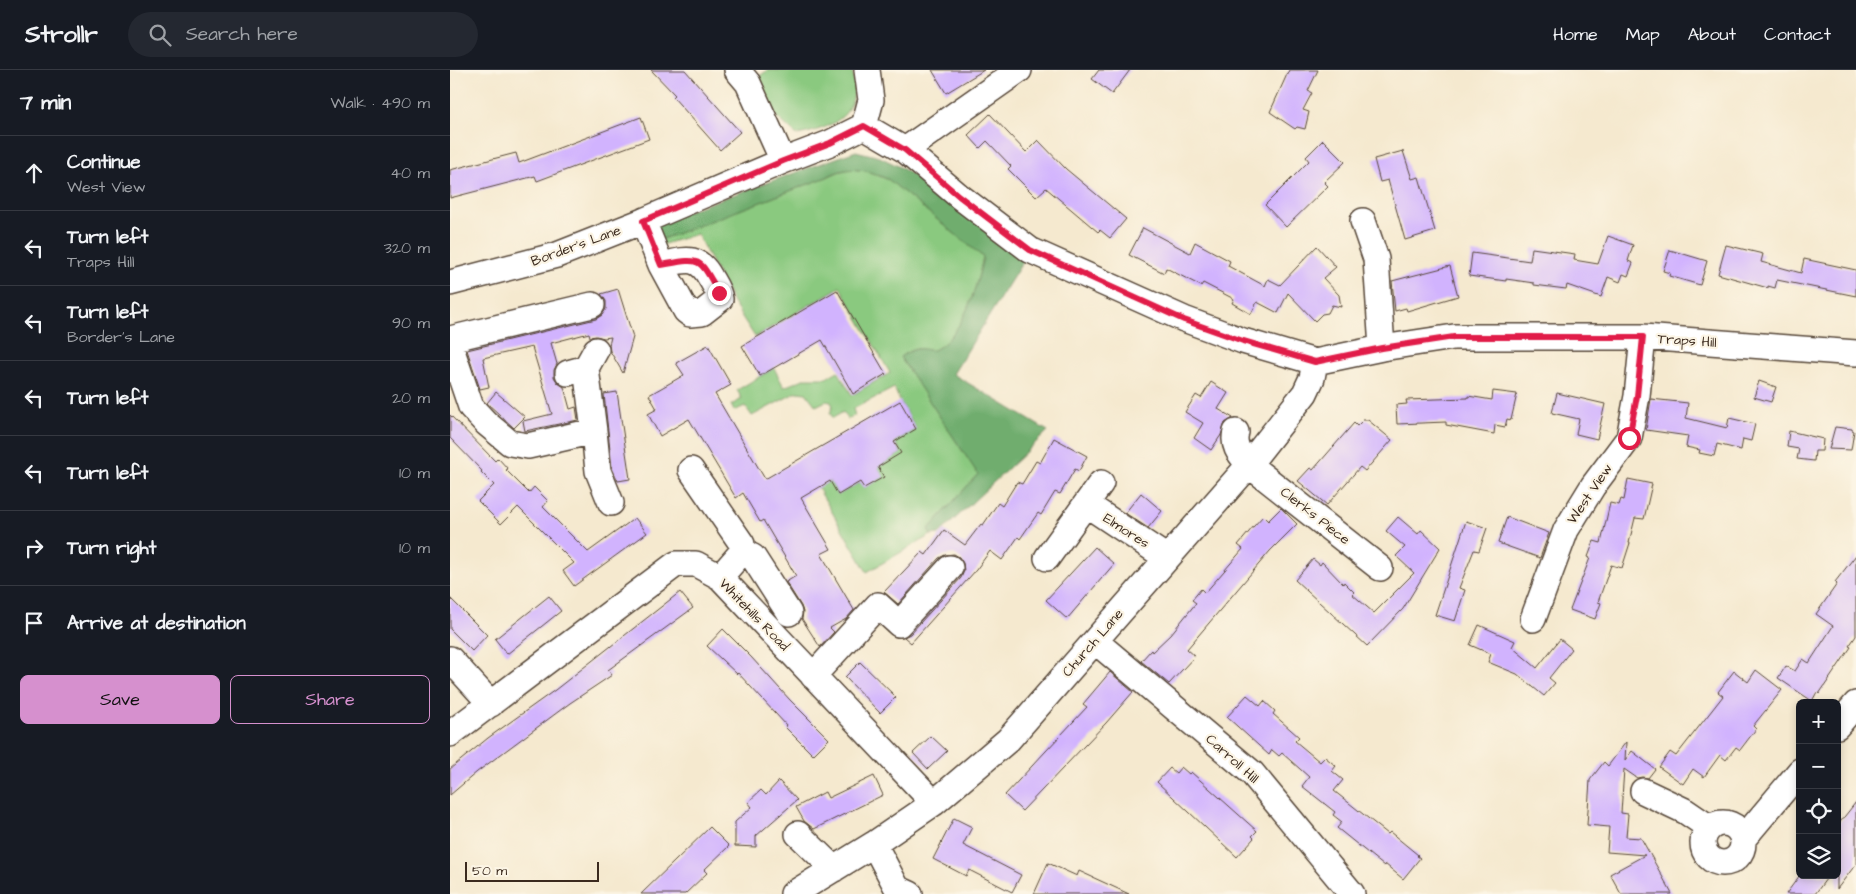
<!DOCTYPE html>
<meta charset="utf-8">
<style>
body{margin:0;font-family:"Architects Daughter",sans-serif;background:#242831;color:#f1f3f6}
.controls{position:absolute;right:15px;bottom:15px;display:grid;overflow:hidden;border-radius:8px;box-shadow:0 2px 8px #0003}
.controls button{width:45px;height:45px;display:grid;place-items:center;padding:0;border:0;border-bottom:1px solid #363941;background:#171b24;color:#f1f3f6;font:25px sans-serif}
.scale{position:absolute;left:15px;bottom:12px;width:134px;box-sizing:border-box;padding-left:5px;border:2px solid #3b2a1e;border-top:0;font-size:14px;line-height:18px;white-space:nowrap;color:#3b2a1e;-webkit-text-stroke:4px #fcf5e5;paint-order:stroke}
.stop{position:absolute;width:15px;height:15px;margin:-11px;border:4px solid #e11d48;border-radius:50%;background:#fff}
.stop.end{background:#e11d48;border-color:#fff;box-shadow:0 1px 5px #0008}
.list{margin:0;padding:0;list-style:none}
h2{display:flex;justify-content:space-between;align-items:center;height:65px;margin:0;padding:0 20px;font-size:21px}
h2 small{font-size:16px;font-weight:400;color:#9ea1a6}
.list li{display:grid;grid-template-columns:32px 1fr auto;gap:15px;align-items:center;box-sizing:border-box;height:75px;padding:0 20px;border-top:1px solid #363941}
.list b{display:block;font-size:19px;white-space:nowrap}
.list p{margin:0;font-size:16px;white-space:nowrap;color:#9ea1a6}
.list em{font-size:16px;font-style:normal;color:#9ea1a6}
.actions{display:flex;gap:10px;padding:15px 20px}
.actions a{flex:1;padding:11px 0;border:1px solid #d690ce;border-radius:8px;text-align:center;font-size:18px;color:#d690ce}
.actions .main{background:#d690ce;color:#111}
.icon{flex:none;width:28px;height:28px;fill:none;stroke:currentColor;stroke-width:2;stroke-linecap:round;stroke-linejoin:round}
.map{position:relative;flex:none;width:1406px;height:824px;overflow:hidden}
header{display:flex;align-items:center;gap:30px;box-sizing:border-box;height:70px;padding:0 25px;background:#171b24;border-bottom:1px solid #363941}
header strong{font-size:24px}
nav{display:flex;gap:28px;margin-inline-start:auto;font-size:18px}
.search{width:350px;height:45px;background:#242831;display:flex;align-items:center;gap:12px;box-sizing:border-box;padding:0 18px;border-radius:28px;color:#9ea1a6;font-size:19px}
main{display:flex}
aside{flex:1;background:#171b24}
.map>svg:first-child{display:block}
.green{fill:#8ac97f;stroke:#627a4e}
.forest{fill:#6fad6e;stroke:#556c46}
.building{fill:#d1b3fe}
.lines{fill:none;stroke-linecap:round;stroke-linejoin:round}
.minor-casing{stroke:#574739;stroke-width:28}
.minor{stroke:#fff;stroke-width:25}
.route{stroke:#e11d48;stroke-width:6}
.labels{text-anchor:middle;dominant-baseline:central;stroke-width:4.5;stroke-linejoin:round;paint-order:stroke}
.street-label{font-size:14px;fill:#3b2a1e;stroke:#fcf5e5}
</style>
<header>
<strong>Strollr</strong>
<div class="search"><svg class="icon" aria-label="search" viewBox="0 0 24 24"><circle cx="10" cy="10" r="6"/><path d="M15 15l6 6"/></svg>Search here</div>
<nav><a>Home</a><a>Map</a><a>About</a><a>Contact</a></nav>
</header>
<main>
<aside>
<h2>7 min<small>Walk · 490 m</small></h2>
<ul class="list">
<li><svg class="icon" aria-label="ahead" viewBox="0 0 24 24"><path d="M12 20V5M6 11l6-6 6 6"/></svg><div><b>Continue</b><p>West View</p></div><em>40 m</em></li>
<li><svg class="icon" aria-label="left" viewBox="0 0 24 24"><path d="M17 20v-9H6M10 6l-5 5 5 5"/></svg><div><b>Turn left</b><p>Traps Hill</p></div><em>320 m</em></li>
<li><svg class="icon" aria-label="left" viewBox="0 0 24 24"><path d="M17 20v-9H6M10 6l-5 5 5 5"/></svg><div><b>Turn left</b><p>Border's Lane</p></div><em>90 m</em></li>
<li><svg class="icon" aria-label="left" viewBox="0 0 24 24"><path d="M17 20v-9H6M10 6l-5 5 5 5"/></svg><div><b>Turn left</b></div><em>20 m</em></li>
<li><svg class="icon" aria-label="left" viewBox="0 0 24 24"><path d="M17 20v-9H6M10 6l-5 5 5 5"/></svg><div><b>Turn left</b></div><em>10 m</em></li>
<li><svg class="icon" aria-label="right" viewBox="0 0 24 24"><path d="M7 20v-9h11M14 6l5 5-5 5"/></svg><div><b>Turn right</b></div><em>10 m</em></li>
<li><svg class="icon" aria-label="arrive" viewBox="0 0 24 24"><path d="M6 21V4h12l-3 4 3 4H6"/></svg><div><b>Arrive at destination</b></div></li>
</ul>
<div class="actions"><a class="main">Save</a><a>Share</a></div>
</aside>
<div class="map">
<svg width="1406" height="824" viewBox="0 0 1406 824">
<rect width="100%" height="100%" fill="#fcf5e5"/>
<filter id="ink" filterUnits="userSpaceOnUse"><feTurbulence type="fractalNoise" baseFrequency=".02" numOctaves="2"/><feDisplacementMap in="SourceGraphic" scale="10" xChannelSelector="R" yChannelSelector="G"/><feConvolveMatrix kernelMatrix="1 2 1 2 8 2 1 2 1" color-interpolation-filters="sRGB"/></filter>
<filter id="wash" filterUnits="userSpaceOnUse"><feTurbulence type="fractalNoise" baseFrequency=".0096" numOctaves="4" result="noise"/><feDisplacementMap in="SourceGraphic" scale="20" xChannelSelector="R" yChannelSelector="G"/><feGaussianBlur stdDeviation="1.12" result="paint"/><feColorMatrix in="noise" values="0 0 0 0 0 0 0 0 0 0 0 0 0 0 0 0 0 1.4 0 .05"/><feComposite in="paint" operator="in"/></filter>
<g filter="url(#wash)">
<rect width="100%" height="100%" fill="#f5e9cf"/>
<path class="green" d="M318,0H402C413,44 384,58 347,65L320,41L304,10Z
M400,99L417,101L439,110L533,187C527,215 514,264 486,279C481,282 477,279 471,279C463,278 456,283 450,287L528,404L478,460L481,465L417,502L368,418L380,411L388,425L410,412L414,418L433,407L428,397L451,383L445,372L466,359L450,331L444,318L403,339L405,345L398,349L393,342L383,348L380,343L383,336L381,332L376,331L366,336L356,323L347,322L302,346L295,336L284,341L281,335L292,329L287,320L324,298L334,317L356,308H376L388,301L402,325L440,303L390,217L305,267L283,233L247,164L211,175L210,170L377,107L388,102Z"/>
<path class="forest" d="M406,81L430,87L450,97L580,180L503,304L598,361L489,464L481,465L478,460L528,404L450,287C455,284 461,280 467,279C475,278 479,282 486,279C514,263 527,216 533,187L439,110C418,100 398,94 377,107L210,170L204,153Z"/>
<g id="blocks">
<path class="building" d="M201,0H235L290,62L270,80L223,27L225,25Z
M482,0H534L496,23Z
M649,0H680L662,24L642,9Z
M839,0H868L858,21L862,23L853,40L859,42L855,59L847,57L845,59L820,42Z
M540,44L576,82L588,70L616,99L676,149L660,168L650,160L648,162L596,118L586,127L558,99L561,96L537,71L530,78L518,65Z
M191,47L199,69L87,111L85,106L0,128V100L66,83L69,93Z
M873,70L895,92L874,112L878,116L836,157L815,135L859,91L856,87Z
M953,81L962,109L969,107L985,161L955,170L938,110L930,112L924,89Z
M693,158L740,183L745,172L780,191L778,196L815,216L818,209L830,215L867,176L886,197L873,208L889,225L891,237L882,235L878,243L872,244L865,251L838,223L828,243L807,232L801,244L782,233L784,229L753,213L751,216L716,198L714,203L679,185Z
M1158,166L1183,175L1178,191L1183,193L1178,206L1173,204L1170,212L1158,207L1151,227L1117,215L1116,219L1084,215V213L1056,209V211L1019,206L1022,183L1080,191L1082,178L1125,184L1124,190L1148,194Z
M1276,175L1313,184L1311,192L1351,203L1354,189L1406,200V226L1327,210L1325,218L1318,216V218L1268,204Z
M1220,180L1257,191L1250,215L1219,206L1220,203L1213,201Z
M1000,196L1008,226L957,241L956,238L945,241L942,211Z
M168,219L183,267L173,303L160,281L159,275L161,267L154,268L146,266L140,267L139,263L101,273L107,294L104,300V307L108,313L114,317L120,339L126,337L128,350L75,361L73,351L102,344L82,277L33,288L39,317L30,319L17,280L146,249L152,245L156,239V231L151,224Z
M387,220L436,304L403,324L372,270L310,306L292,276Z
M258,275L281,315L265,324L315,409L450,331L466,359L444,372L451,383L428,397L434,407L414,418L410,412L388,425L380,411L351,428L381,479L371,484L404,540L396,549L380,558L384,562L370,577L352,549L353,542L351,536L336,512L346,506L313,450L310,452L293,423L286,428L239,349L210,366L198,344L207,339L199,325L234,305L226,293Z
M1309,311L1326,317L1321,332L1304,327Z
M761,312L778,323L768,339L783,348L775,353L771,365L761,380L744,368L753,353L735,342L746,325L751,328Z
M1043,321L1067,324L1061,350L1057,349L1055,357L1045,355L1044,364L996,355V352L947,354L946,335L957,334L956,330L1018,328V326L1042,330Z
M46,322L75,347L64,358L37,333Z
M167,322L180,409L168,411L162,398L154,324Z
M1107,323L1155,334L1147,369L1126,364L1129,349L1102,343Z
M1201,329L1238,333L1236,348L1277,358L1279,348L1305,354L1301,371L1293,369L1291,380L1267,374L1264,386L1249,383L1250,380L1236,377L1238,366L1196,360Z
M0,345L45,391L48,388L58,399L56,400L79,423L84,417L98,431L93,437L138,482L185,448L197,463L124,516L113,501L124,493L68,437L51,454L28,431L44,415L31,402L32,401L0,368Z
M913,350H918L942,370L915,401L910,397L877,435L848,411L860,398L863,400L904,353L907,356Z
M1385,357L1402,359V360L1404,361L1401,380L1379,379Z
M1339,361L1373,369L1372,381H1365L1364,391L1347,389L1349,379L1337,377Z
M604,368L637,386L629,401L625,399L610,424L605,422L591,445L588,443L570,469L568,467L552,490L540,481L526,500L461,573L454,567L460,564L511,508L514,501L513,493L509,487L504,484L495,485L489,488L448,534L434,522L472,482L476,485L494,460L515,475L531,454L533,455L548,433L552,436L567,412L572,414L586,391L590,393Z
M1178,409L1202,414L1194,449L1185,448L1179,473H1180L1172,498L1161,495L1148,532L1151,533L1145,549L1120,540L1140,488L1138,487L1144,471L1151,473L1160,433L1169,435L1171,429L1174,430Z
M691,423L712,441L698,458L675,443Z
M831,438L847,454L820,481L737,579L745,586L719,614L691,591L701,580L702,582L721,564L746,533L742,530L751,519L755,523L793,479L788,475L804,456L813,446L818,451Z
M948,447L968,464L971,460L990,478L953,539L917,576L845,510L863,489L870,495L872,492L893,514L894,512L904,522L902,524L924,543L964,503L946,486L955,477L936,461Z
M1057,447L1099,463L1090,488L1048,473Z
M1016,451L1037,458L1029,481L1024,480L1009,518L1015,520L1005,551L985,545Z
M645,477L664,494L617,549L596,530Z
M1406,485V566L1399,576L1401,577L1369,624L1367,622L1362,631L1328,608L1336,596L1345,601L1353,589L1359,593L1383,556L1366,544L1387,514L1385,512Z
M230,522L243,538L158,600L162,605L120,633L27,702L0,725V699L38,668L105,620Z
M99,526L111,541L57,584L45,569Z
M0,528L37,565L22,581L0,559Z
M1029,555L1065,571L1062,577L1087,598L1110,569L1122,579L1099,608L1105,613L1094,626L1067,604L1038,592L1041,584L1020,575Z
M273,559L301,587L340,630L379,669L363,685L335,657L337,656L288,603L287,604L257,576Z
M410,592L446,627L430,643L395,607Z
M1306,600L1332,620L1303,656L1306,659L1290,680L1286,677L1276,690L1270,685L1254,707L1243,699L1233,714L1209,697L1220,682L1226,686L1273,626L1268,622L1284,601L1298,612Z
M660,602L683,622L656,653L572,741L555,725L637,637L633,634Z
M797,625L810,636L814,631L825,641L823,644L849,667L845,671L870,692L875,687L886,696L882,701L893,710L884,721L938,764L940,762L968,785L967,786L970,788L953,809L935,794L934,796L887,758L892,752L883,745L885,742L852,716L859,707L832,683L829,686L822,680L819,685L777,647Z
M481,666L497,681L478,699L463,683Z
M1176,672L1175,690L1182,681L1205,699L1198,708L1192,707L1187,708L1174,699L1171,743L1178,744L1176,767L1191,768L1222,824H1171L1160,804L1195,785L1157,782L1159,757L1137,755L1140,710L1154,692L1158,696Z
M731,697L739,704L741,702L807,761L802,766L804,768L787,787L707,712L720,698L726,703Z
M424,706L433,725L364,759L354,751L346,737L375,722L378,728Z
M329,711L347,730L306,766V777L285,776V752L302,737L298,732L311,720L316,725Z
M1406,732V794L1387,819V756Z
M504,748L522,757L513,775L571,805L562,822L519,800L516,806L483,789Z
M260,757L279,776L254,800L257,803L235,824H191Z
M598,793L627,806L629,801L679,824H584Z
M1350,805H1379L1365,824H1336Z"/>
</g>
</g>
<g filter="url(#ink)">
<use href="#blocks" fill-opacity="0" stroke="#574739" stroke-width="1"/>
<g class="lines">
<defs>
<path id="minor" d="M287,0L298,13L333,91
M414,56L455,80L509,126L580,180L734,249L793,271L865,292L932,278L1004,267H1193L1406,283
M414,56L421,30L417,0
M455,80L569,0
M193,151L211,195L236,241L240,244L252,243L270,229C269,221 264,214 260,207C247,183 233,191 211,195
M913,151L926,189L932,278
M0,213L107,185L193,151L333,91L380,73L414,56
M0,269L142,235
M0,275L21,337L36,353L60,373L78,376L144,361L148,401L161,433
M136,298L146,280
M118,303L136,298L144,361
M786,362C782,376 790,384 799,395L930,498
M241,400L292,474V482L270,507
M636,434L717,488
M292,482L303,487L339,543
M597,488L651,413
M1083,549L1116,460L1143,416L1179,368L1187,326L1193,267
M645,571L802,703L902,824
M0,589L41,634
M363,606L428,535L449,554L500,498
M1387,656L1406,634
M0,664L226,494H246L270,507L484,733
M1193,721L1235,741L1260,758
M1253 773a20 20 0 1 1 40 0a20 20 0 1 1-40 0Z
M348,764L384,799
M1293,769L1350,701
M424,774L447,818L460,824
M343,824L424,774L484,733L558,670L792,403L855,323L862,308L865,292"/>
</defs>
<use href="#minor" class="minor-casing"/>
<use href="#minor" class="minor"/>
</g>
</g>
<g class="lines" filter="url(#ink)">
<path class="route" d="M269,223C248,186 252,188 211,195L193,151L333,91L380,73L414,56L455,80L509,126L580,180L734,250L793,271L865,292L932,278L1004,267H1193L1187,326L1179,368"/>
</g>
<g class="labels">
<g class="street-label">
<text transform="translate(126 176) rotate(-20)">Border's Lane</text>
<text transform="translate(1237 271) rotate(4)">Traps Hill</text>
<text transform="translate(1140 424) rotate(-56)">West View</text>
<text transform="translate(865 446) rotate(38)">Clerks Piece</text>
<text transform="translate(676 461) rotate(33)">Elmores</text>
<text transform="translate(304 545) rotate(46)">Whitehills Road</text>
<text transform="translate(643 573) rotate(-49)">Church Lane</text>
<text transform="translate(782 689) rotate(42)">Carroll Hill</text>
</g>
</g>
</svg>
<div class="controls">
<button>+</button>
<button>−</button>
<button><svg class="icon" aria-label="locate" viewBox="0 0 24 24"><circle cx="12" cy="12" r="6"/><path d="M12 2v4M12 18v4M2 12h4M18 12h4"/></svg></button>
<button><svg class="icon" aria-label="layers" viewBox="0 0 24 24"><path d="M12 4l9 5-9 5-9-5zM3 14l9 5 9-5"/></svg></button>
</div>
<div class="scale">50 m</div>
<div class="stop" style="left:1179px;top:368px"></div>
<div class="stop end" style="left:269px;top:223px"></div>
</div>
</main>
